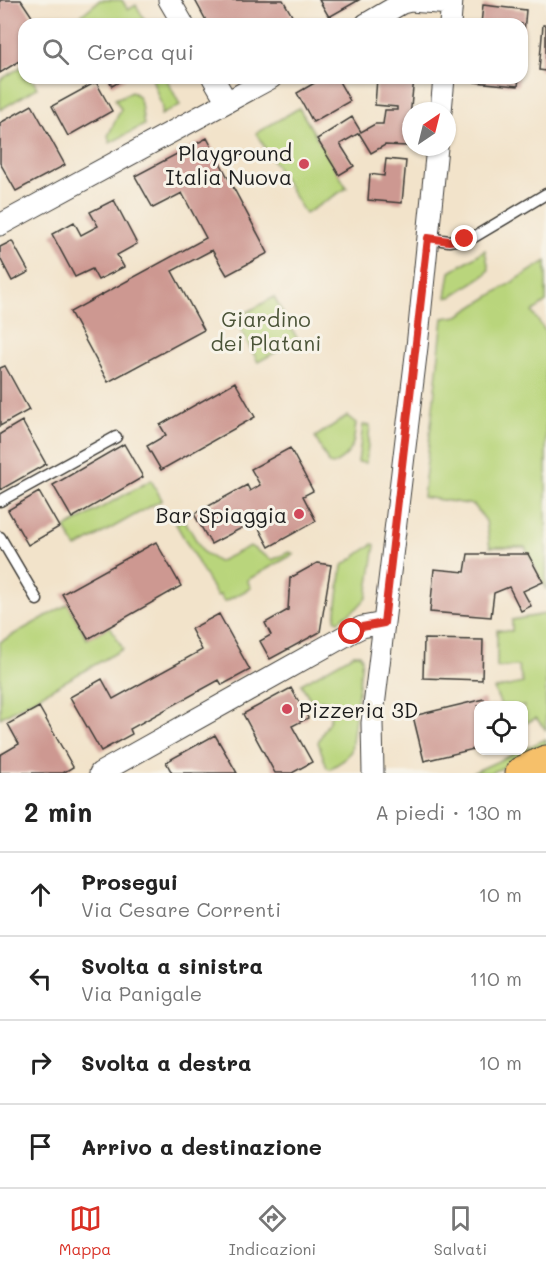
<!DOCTYPE html>
<html lang="it">
<meta charset="utf-8">
<style>
body{margin:0;font-family:Mali,sans-serif;background:#f2f2f2;color:#222}
.controls{position:absolute;right:18px;bottom:18px;display:grid;overflow:hidden;border-radius:12px;box-shadow:0 2px 4px #0004}
.controls button{width:54px;height:54px;display:grid;place-items:center;padding:0;border:0;border-bottom:2px solid #e0e0e0;background:#fff;color:#222;font:30px sans-serif}
.compass{position:absolute;left:402px;top:102px;width:54px;height:54px;border-radius:50%;background:#fff;box-shadow:0 2px 4px #0004;rotate:35deg}
.stop{position:absolute;width:18px;height:18px;margin:-14px;border:4px solid #d93025;border-radius:50%;background:#fff}
.stop.end{background:#d93025;border-color:#fff;box-shadow:0 2px 6px #0008}
.list{margin:0;padding:0;list-style:none}
h2{display:flex;justify-content:space-between;align-items:center;height:78px;margin:0;padding:0 24px;font-size:26px}
h2 small{font-size:20px;font-weight:400;color:#767676}
.list li{display:grid;grid-template-columns:39px 1fr auto;gap:18px;align-items:center;box-sizing:border-box;height:84px;padding:0 24px;border-top:2px solid #e0e0e0}
.list b{display:block;font-size:22px;white-space:nowrap}
.list p{margin:0;font-size:20px;white-space:nowrap;color:#767676}
.list em{font-size:20px;font-style:normal;color:#767676}
.icon{flex:none;width:33px;height:33px;fill:none;stroke:currentColor;stroke-width:2;stroke-linecap:round;stroke-linejoin:round}
.map{position:relative;flex:none;width:546px;height:773px;overflow:hidden}
.search{position:absolute;background:#fff;box-shadow:0 2px 4px #0004;left:18px;right:18px;top:18px;height:66px;display:flex;align-items:center;gap:15px;box-sizing:border-box;padding:0 21px;border-radius:18px;color:#767676;font-size:22px}
.sheet{height:414px;background:#fff}
nav{display:flex;justify-content:space-around;align-items:center;box-sizing:border-box;height:84px;border-top:2px solid #e0e0e0;background:#fff;font-size:16px;color:#767676}
nav a{display:grid;justify-items:center;gap:3px}
nav .on{color:#d93025}
.map>svg:first-child{display:block}
.green{fill:#b9d57b;stroke:#6a784c;stroke-width:1.5}
.building{fill:#cd9891}
.lines{fill:none;stroke-linecap:round;stroke-linejoin:round}
.service-casing{stroke:#3c3a36;stroke-width:13}
.minor-casing{stroke:#3c3a36;stroke-width:23}
.motorway-casing{stroke:#3c3a36;stroke-width:35}
.service{stroke:#fff;stroke-width:10}
.minor{stroke:#fff;stroke-width:21}
.motorway{stroke:#f6c06b;stroke-width:33}
.route{stroke:#d93025;stroke-width:8}
.poi-dot{fill:#d1495b;stroke:#f7f3e8;stroke-width:2}
.labels{text-anchor:middle;dominant-baseline:central;stroke-width:6;stroke-linejoin:round;paint-order:stroke}
.poi-label{font-size:21px;fill:#1c1c1c;stroke:#f7f3e8;text-anchor:end}
.park-label{font-size:21px;fill:#4b5438;stroke:#f7f3e8}
</style>
<div class="map">
<svg width="546" height="773" viewBox="0 0 546 773">
<rect width="100%" height="100%" fill="#f7f3e8"/>
<filter id="ink" filterUnits="userSpaceOnUse"><feTurbulence type="fractalNoise" baseFrequency=".0167" numOctaves="2"/><feDisplacementMap in="SourceGraphic" scale="12" xChannelSelector="R" yChannelSelector="G"/><feConvolveMatrix kernelMatrix="1 2 1 2 8 2 1 2 1" color-interpolation-filters="sRGB"/></filter>
<filter id="wash" filterUnits="userSpaceOnUse"><feTurbulence type="fractalNoise" baseFrequency=".008" numOctaves="4" result="noise"/><feDisplacementMap in="SourceGraphic" scale="24" xChannelSelector="R" yChannelSelector="G"/><feGaussianBlur stdDeviation="1.35" result="paint"/><feColorMatrix in="noise" values="0 0 0 0 0 0 0 0 0 0 0 0 0 0 0 0 0 1.4 0 .05"/><feComposite in="paint" operator="in"/></filter>
<g filter="url(#wash)">
<rect width="100%" height="100%" fill="#f2e3ca"/>
<path class="green" d="M100,0H122L128,10L136,5L147,24H70Z
M24,65V78H32L37,88L0,110V80Z
M152,78H166L180,105L161,115L162,107Z
M132,92C144,97 141,113 144,125L110,143L108,136L121,109L115,99Z
M299,108L347,188L305,214L256,133Z
M485,250L489,269L486,274L451,297H446L450,272Z
M546,261V302L532,312L546,332V590L525,547H490L486,521L474,505L423,497L443,318L458,316Z
M274,297L298,340L258,362L235,319Z
M347,416L356,423C354,444 353,455 332,465L329,464L315,437Z
M363,425L370,426L366,463L358,462Z
M151,480L162,500L76,548L65,528Z
M184,519L203,552L218,562L250,546L272,560L289,552L294,554L247,580L251,588L224,602L220,595L217,596L176,524Z
M373,544L375,545L367,597L357,608L338,621L335,619L342,566Z
M68,604L87,639L110,626L123,649L0,718V642Z
M546,614V730L536,718L524,724V706L501,705L494,689L523,683L518,666L497,667V630L512,631V620Z
M354,654H360L362,659L351,751L344,760L330,769L327,768L318,742L330,719L332,705L321,700L313,704L301,684Z
M546,739V748L491,773H472Z"/>
<g id="blocks">
<path class="building" d="M0,0H21L37,24H24V58L0,73Z
M195,0H283L295,21L291,24H208Z
M319,0H359L329,17Z
M483,5L526,10L524,32H522V24H481Z
M543,25H546V71L539,70Z
M108,78H126L112,86Z
M323,78H337L350,101L313,122L297,93Z
M377,78H414L407,146L385,145L371,153L359,133L340,144L354,166L339,175L317,139L352,117L361,132L375,124H383L385,110H397V107L375,105Z
M476,78H519L518,86L475,82Z
M96,82L112,111L68,136L52,106Z
M32,105L65,165L16,191L0,163V123Z
M207,138L268,253L227,275L212,250L172,271L204,330L108,382L70,312L206,238L182,193L153,208L135,176Z
M386,159L406,161L402,203L368,200L370,174L384,176Z
M114,200L137,244L117,255L124,267L98,280L92,269L75,277L52,234L74,222L81,235L98,226L90,212Z
M12,241L29,272L12,281L0,258V247Z
M5,366L29,410L0,426V368Z
M235,382L255,417L161,470L147,446L166,435L160,425Z
M22,421L46,464L0,490V434Z
M124,444L143,477L72,518L53,485Z
M290,448L313,491L303,496L316,521L269,547L255,521L211,544L194,514L247,485L250,491L260,485L251,469Z
M39,492L59,527L28,545L8,510Z
M156,542L181,586L88,639L62,594Z
M468,554H528L543,582L523,591L531,606L521,611L509,587L494,593L491,617L430,612L434,569L465,572Z
M317,563L331,565L320,632L270,659L260,641L271,635L265,623L288,610L290,578Z
M219,614L250,670L222,685L219,680L130,729L132,734L101,751L70,697L102,679L113,699L202,650L191,629Z
M424,639L483,640L482,680L423,678Z
M291,688L308,718L292,726L312,762L292,773H275L243,714Z
M484,699L486,706H478V748L424,761L413,716Z
M39,707L73,767L63,773H0V755L19,744L8,724Z
M215,735L237,773H172L166,762Z"/>
</g>
</g>
<g filter="url(#ink)">
<use href="#blocks" fill-opacity="0" stroke="#3c3a36" stroke-width="1.5"/>
<g class="lines">
<defs>
<path id="service" d="M428,238L449,241L474,237L546,194
M0,501L116,437
M0,537L37,600"/>
<path id="minor" d="M169,0L183,24
M366,24L402,3L410,1L451,4
M450,24L452,0
M213,78L227,102
M441,111L444,78
M0,225L271,78
M100,773L352,632L362,627L384,623
M373,773L372,723L417,347L437,147"/>
<path id="motorway" d="M522,773L546,762"/>
</defs>
<use href="#service" class="service-casing"/>
<use href="#minor" class="minor-casing"/>
<use href="#motorway" class="motorway-casing"/>
<use href="#service" class="service"/>
<use href="#minor" class="minor"/>
<use href="#motorway" class="motorway"/>
</g>
</g>
<g class="lines" filter="url(#ink)">
<path class="route" d="M352,632L362,627L384,623L428,238L449,241L465,239"/>
</g>
<g class="poi-dot">
<circle cx="304" cy="164" r="6"/>
<circle cx="299" cy="514" r="6"/>
<circle cx="287" cy="709" r="6"/>
</g>
<g class="labels">
<g class="poi-label">
<text x="292" y="152">Playground<tspan x="292" dy="24">Italia Nuova</tspan></text>
<text x="287" y="514">Bar Spiaggia</text>
<text x="299" y="709" text-anchor="start">Pizzeria 3D</text>
</g>
<g class="park-label">
<text x="266" y="318">Giardino<tspan x="266" dy="24">dei Platani</tspan></text>
</g>
</g>
</svg>
<div class="controls">
<button><svg class="icon" aria-label="locate" viewBox="0 0 24 24"><circle cx="12" cy="12" r="6"/><path d="M12 2v4M12 18v4M2 12h4M18 12h4"/></svg></button>
</div>
<svg class="compass" viewBox="-18 -18 36 36"><path d="M0-13l5 13h-10z" fill="#e53935"/><path d="M0 13l5-13h-10z" fill="#767676"/></svg>
<div class="stop" style="left:352px;top:632px"></div>
<div class="stop end" style="left:465px;top:239px"></div>
<div class="search"><svg class="icon" aria-label="search" viewBox="0 0 24 24"><circle cx="10" cy="10" r="6"/><path d="M15 15l6 6"/></svg>Cerca qui</div>
</div>
<section class="sheet">
<h2>2 min<small>A piedi · 130 m</small></h2>
<ul class="list">
<li><svg class="icon" aria-label="ahead" viewBox="0 0 24 24"><path d="M12 20V5M6 11l6-6 6 6"/></svg><div><b>Prosegui</b><p>Via Cesare Correnti</p></div><em>10 m</em></li>
<li><svg class="icon" aria-label="left" viewBox="0 0 24 24"><path d="M17 20v-9H6M10 6l-5 5 5 5"/></svg><div><b>Svolta a sinistra</b><p>Via Panigale</p></div><em>110 m</em></li>
<li><svg class="icon" aria-label="right" viewBox="0 0 24 24"><path d="M7 20v-9h11M14 6l5 5-5 5"/></svg><div><b>Svolta a destra</b></div><em>10 m</em></li>
<li><svg class="icon" aria-label="arrive" viewBox="0 0 24 24"><path d="M6 21V4h12l-3 4 3 4H6"/></svg><div><b>Arrivo a destinazione</b></div></li>
</ul>
</section>
<nav>
<a class="on"><svg class="icon" aria-label="map" viewBox="0 0 24 24"><path d="M3 6l6-2 6 2 6-2v14l-6 2-6-2-6 2zM9 4v14M15 6v14"/></svg>Mappa</a>
<a><svg class="icon" aria-label="directions" viewBox="0 0 24 24"><path d="M12 3l9 9-9 9-9-9zM9 14v-3h6M13 9l2 2-2 2"/></svg>Indicazioni</a>
<a><svg class="icon" aria-label="saved" viewBox="0 0 24 24"><path d="M7 4h10v16l-5-4-5 4z"/></svg>Salvati</a>
</nav>
